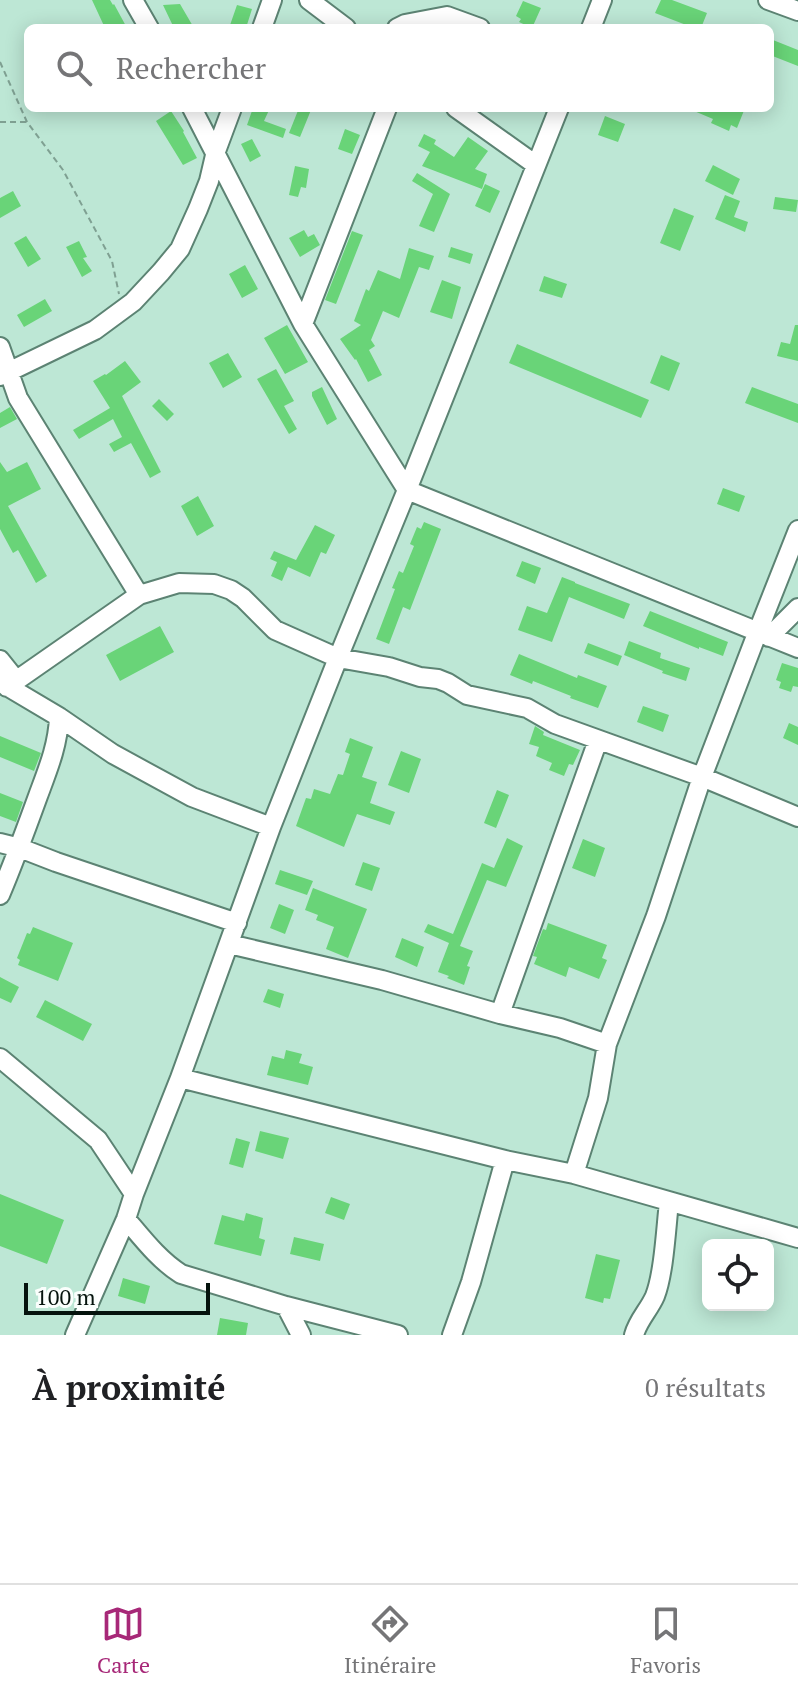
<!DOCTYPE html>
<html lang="fr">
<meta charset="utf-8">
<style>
body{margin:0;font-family:"PT Serif",serif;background:#f6f6f6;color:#202124}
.controls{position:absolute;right:24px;bottom:24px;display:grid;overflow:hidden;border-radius:12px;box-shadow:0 4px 20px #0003}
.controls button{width:72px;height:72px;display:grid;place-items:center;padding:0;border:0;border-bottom:2px solid #e0e0e0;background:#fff;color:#202124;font:40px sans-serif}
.scale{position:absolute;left:24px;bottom:20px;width:186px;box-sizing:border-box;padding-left:8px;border:4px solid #05130d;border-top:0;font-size:22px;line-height:28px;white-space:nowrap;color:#05130d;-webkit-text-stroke:6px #fafefc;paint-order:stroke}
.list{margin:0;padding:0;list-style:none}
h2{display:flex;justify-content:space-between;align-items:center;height:104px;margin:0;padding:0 32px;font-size:34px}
h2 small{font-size:26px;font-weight:400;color:#757577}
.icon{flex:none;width:44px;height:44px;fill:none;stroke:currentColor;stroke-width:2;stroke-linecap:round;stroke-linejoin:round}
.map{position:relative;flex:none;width:798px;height:1335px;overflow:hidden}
.search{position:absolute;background:#fff;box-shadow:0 4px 20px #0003;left:24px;right:24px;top:24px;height:88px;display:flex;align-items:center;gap:20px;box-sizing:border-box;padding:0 28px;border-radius:12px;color:#757577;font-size:30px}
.sheet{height:248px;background:#fff}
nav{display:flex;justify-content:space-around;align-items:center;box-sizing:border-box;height:112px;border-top:2px solid #e0e0e0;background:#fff;font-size:22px;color:#757577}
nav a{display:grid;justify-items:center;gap:4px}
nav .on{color:#a72878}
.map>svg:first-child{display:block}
.building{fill:#69d478}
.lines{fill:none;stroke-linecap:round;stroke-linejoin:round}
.minor-casing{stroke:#5c8373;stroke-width:22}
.path{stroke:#7fa092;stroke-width:2;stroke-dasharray:6 4;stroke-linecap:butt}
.minor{stroke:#fff;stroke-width:18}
</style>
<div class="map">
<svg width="798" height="1335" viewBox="0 0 798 1335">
<rect width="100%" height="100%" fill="#bde7d5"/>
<path class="building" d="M92,0H110L113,5L114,4L127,28H105Z
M661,0H672L707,13L701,28H694L655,13Z
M523,1L541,8L532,28L519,22L521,19L516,16Z
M180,4L194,28H174L163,5Z
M237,5L252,9L246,28H229Z
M773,40L798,50V66L770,55V48Z
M253,108H270L264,121L286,129L283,138L247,125Z
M299,108L311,110L300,137L289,133Z
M687,108H745L737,128L731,125L729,131L711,123L713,119Z
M171,111L184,131L183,132L197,158L183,165L156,121Z
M605,116L625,124L618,142L598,135Z
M345,129L360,135L352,154L338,149Z
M424,134L436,140L434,144L454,157L468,137L488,151L475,169L487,174L482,189L422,166L430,152L418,146Z
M252,139L261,156L250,162L241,144Z
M713,165L740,179L733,195L705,181Z
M295,166L309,169L306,188L301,187L298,197L289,195Z
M417,173L450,194L434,232L419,226L433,194L412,181Z
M485,184L500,191L490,213L475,206Z
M13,191L21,206L0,218V198Z
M725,195L740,201L734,217L748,222L745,232L715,219Z
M775,197L798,200L796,212L773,209Z
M674,208L694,216L680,251L660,243Z
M304,230L308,237L314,234L320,245L300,257L289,238Z
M352,231L363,235L336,304L325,300Z
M26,236L41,259L28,267L14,243Z
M79,241L87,257L83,258L92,271L82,277L66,247Z
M451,247L473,254L470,264L448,257Z
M409,248L434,256L429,270L419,267L399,318L383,311L371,340L375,346L369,350L382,375L368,382L356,359L355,360L340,339L361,325L354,321L366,289L369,291L378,270L400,279Z
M245,265L258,289L242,298L229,274Z
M544,276L567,284L562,298L539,291Z
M442,280L461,287L452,319L430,312Z
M45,299L52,311L24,327L17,315Z
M287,325L308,362L285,374L264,338Z
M795,325H798V361L777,356L781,342L790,344Z
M517,344L649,400L641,418L509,363Z
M228,353L242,377L223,388L209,363Z
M661,355L680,363L669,391L650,383Z
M125,361L141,382L122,396L161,472L150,478L131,443L114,452L109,444L122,437L113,419L79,439L73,430L110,408L93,381L105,374L106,375Z
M276,369L294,401L284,406L297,429L289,434L257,379Z
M322,387L337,419L327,425L312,396V392Z
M752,387L798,404V423L745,403Z
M159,399L174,414L167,421L152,406Z
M10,407L17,419L0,428V413Z
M0,462L7,472L27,462L41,489L8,506L47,576L36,583L18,550L13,553L0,529Z
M723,488L745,496L739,512L717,504Z
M198,496L214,526L197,536L181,506Z
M424,522L441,529L410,610L403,607L389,644L376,639L395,589L392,588L399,571L403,573L414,546L410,544L417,527L421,529Z
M315,525L335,535L326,554L321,552L310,577L288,567L282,581L271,576L277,562L270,559L274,551L296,560Z
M522,561L541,568L535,584L516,576Z
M562,577L575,582V583L630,604L624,619L569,597L552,642L518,630L527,606L547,613Z
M650,611L728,642L723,656L699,647V649L643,626Z
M160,626L174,652L120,681L106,655Z
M629,641L661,653L660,658L690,668L686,681L662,673L663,671L624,655Z
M588,643L622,656L618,666L584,653Z
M519,654L577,678L578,675L607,686L598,708L570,698L571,696L533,681L532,684L510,675Z
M782,663L798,668V687L793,686L791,692L779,688L781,682L776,680Z
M643,706L669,715L663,732L637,722Z
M789,723L798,727V745L783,738Z
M535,726L544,732L543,735L580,750L573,765L569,764L564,776L549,770L552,763L536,756L539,747L529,744Z
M0,736L41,753L34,771L0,757Z
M350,738L373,747L362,777L377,782L370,803L395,812L390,825L357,814L344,847L296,826L306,798L311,799L314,789L330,794L338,774L343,775L350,754L345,752Z
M401,751L421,759L409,793L388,785Z
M497,790L509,795L496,828L484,823Z
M0,793L23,802L16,822L0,816Z
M507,838L523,846L506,887L487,880L460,946L473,951L467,966L470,967L464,985L447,978L449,976L438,972L449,943L424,932L428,924L453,934L482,863L494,868Z
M583,839L605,848L595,877L572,868Z
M363,862L380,868L372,891L355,885Z
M280,870L313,881L307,895L275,884Z
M313,888L367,909L348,958L326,949L334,927L316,920L318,915L305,910Z
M279,904L294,910L285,934L270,928Z
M548,923L607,945L602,958L607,960L599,979L569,967L566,977L534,964L537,957L533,956L543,929L546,930Z
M33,927L73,943L58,981L18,965L20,960L17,958L27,933L30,934Z
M402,938L424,947L417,967L395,957Z
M0,977L19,987L11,1003L0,998Z
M268,989L284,994L280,1008L263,1002Z
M45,1000L92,1024L83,1041L36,1017Z
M286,1050L302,1054L299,1063L313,1067L308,1085L267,1075L272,1056L284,1059Z
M260,1131L289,1138L283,1159L255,1151Z
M236,1138L250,1142L243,1168L229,1164Z
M0,1194L64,1220L47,1264L0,1246Z
M331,1197L350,1204L344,1220L325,1213Z
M246,1213L263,1218L259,1238L265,1240L261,1256L214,1244L222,1215L244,1221Z
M294,1237L324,1244L320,1261L290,1254Z
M596,1254L620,1260L610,1299L604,1298L603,1303L585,1298Z
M123,1278L150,1286L145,1304L118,1296Z
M220,1318L248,1323L246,1335H217Z"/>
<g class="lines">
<defs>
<path id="minor" d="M133,0L149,28
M309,0L346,28
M768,0L798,11
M262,28L272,0
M397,28L405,24L447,16L480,28
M591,28L602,0
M456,108L536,165
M559,108L407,490L798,648
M303,324L387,108
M0,347L18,398L139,595
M0,376L95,330L133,302L161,272L180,249L198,209L209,181L216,151L232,108
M769,637L798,608
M0,660L16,680
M0,682L59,717L113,754L192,797L271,827
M7,687L139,595L179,583L214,584L231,590L243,598L275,630L338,658L389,667L420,677L438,679L448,683L467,695L527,708L555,724L702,777L758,631L798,530
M0,843L20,848L56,862L237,923
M0,895C14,862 26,829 38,796C48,769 58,745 59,717
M229,944L382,980L500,1014L560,1028L607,1044
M500,1014L598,740
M0,1058L98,1140L134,1194
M180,1078L505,1160L574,1174L798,1238
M574,1174L598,1098L607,1044L656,916L702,777L798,817
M126,1219C143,1239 159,1260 181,1274L286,1306L398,1335
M286,1306L301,1335
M75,1335L126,1219L134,1194L180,1078L271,827L338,658L407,490L303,324L192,108
M452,1335L471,1282L505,1160
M634,1335C638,1320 649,1310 655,1296C664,1273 666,1228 669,1202"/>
</defs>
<use href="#minor" class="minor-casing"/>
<path class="path" d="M0,62L27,122L63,170L112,261L119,294
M0,122H27"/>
<use href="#minor" class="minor"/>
</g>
</svg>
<div class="controls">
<button><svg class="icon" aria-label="locate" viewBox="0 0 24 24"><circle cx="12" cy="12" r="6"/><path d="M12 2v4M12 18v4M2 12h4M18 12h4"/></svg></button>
</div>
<div class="scale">100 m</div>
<div class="search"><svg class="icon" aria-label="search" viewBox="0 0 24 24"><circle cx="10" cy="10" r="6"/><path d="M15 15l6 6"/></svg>Rechercher</div>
</div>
<section class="sheet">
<h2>À proximité<small>0 résultats</small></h2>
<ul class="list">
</ul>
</section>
<nav>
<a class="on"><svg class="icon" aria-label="map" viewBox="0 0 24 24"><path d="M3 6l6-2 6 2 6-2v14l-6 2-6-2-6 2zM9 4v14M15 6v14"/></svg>Carte</a>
<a><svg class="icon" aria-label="directions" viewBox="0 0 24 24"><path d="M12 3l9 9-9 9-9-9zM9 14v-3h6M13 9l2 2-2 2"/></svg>Itinéraire</a>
<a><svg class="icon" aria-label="saved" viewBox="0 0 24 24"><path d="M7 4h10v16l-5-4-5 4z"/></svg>Favoris</a>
</nav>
